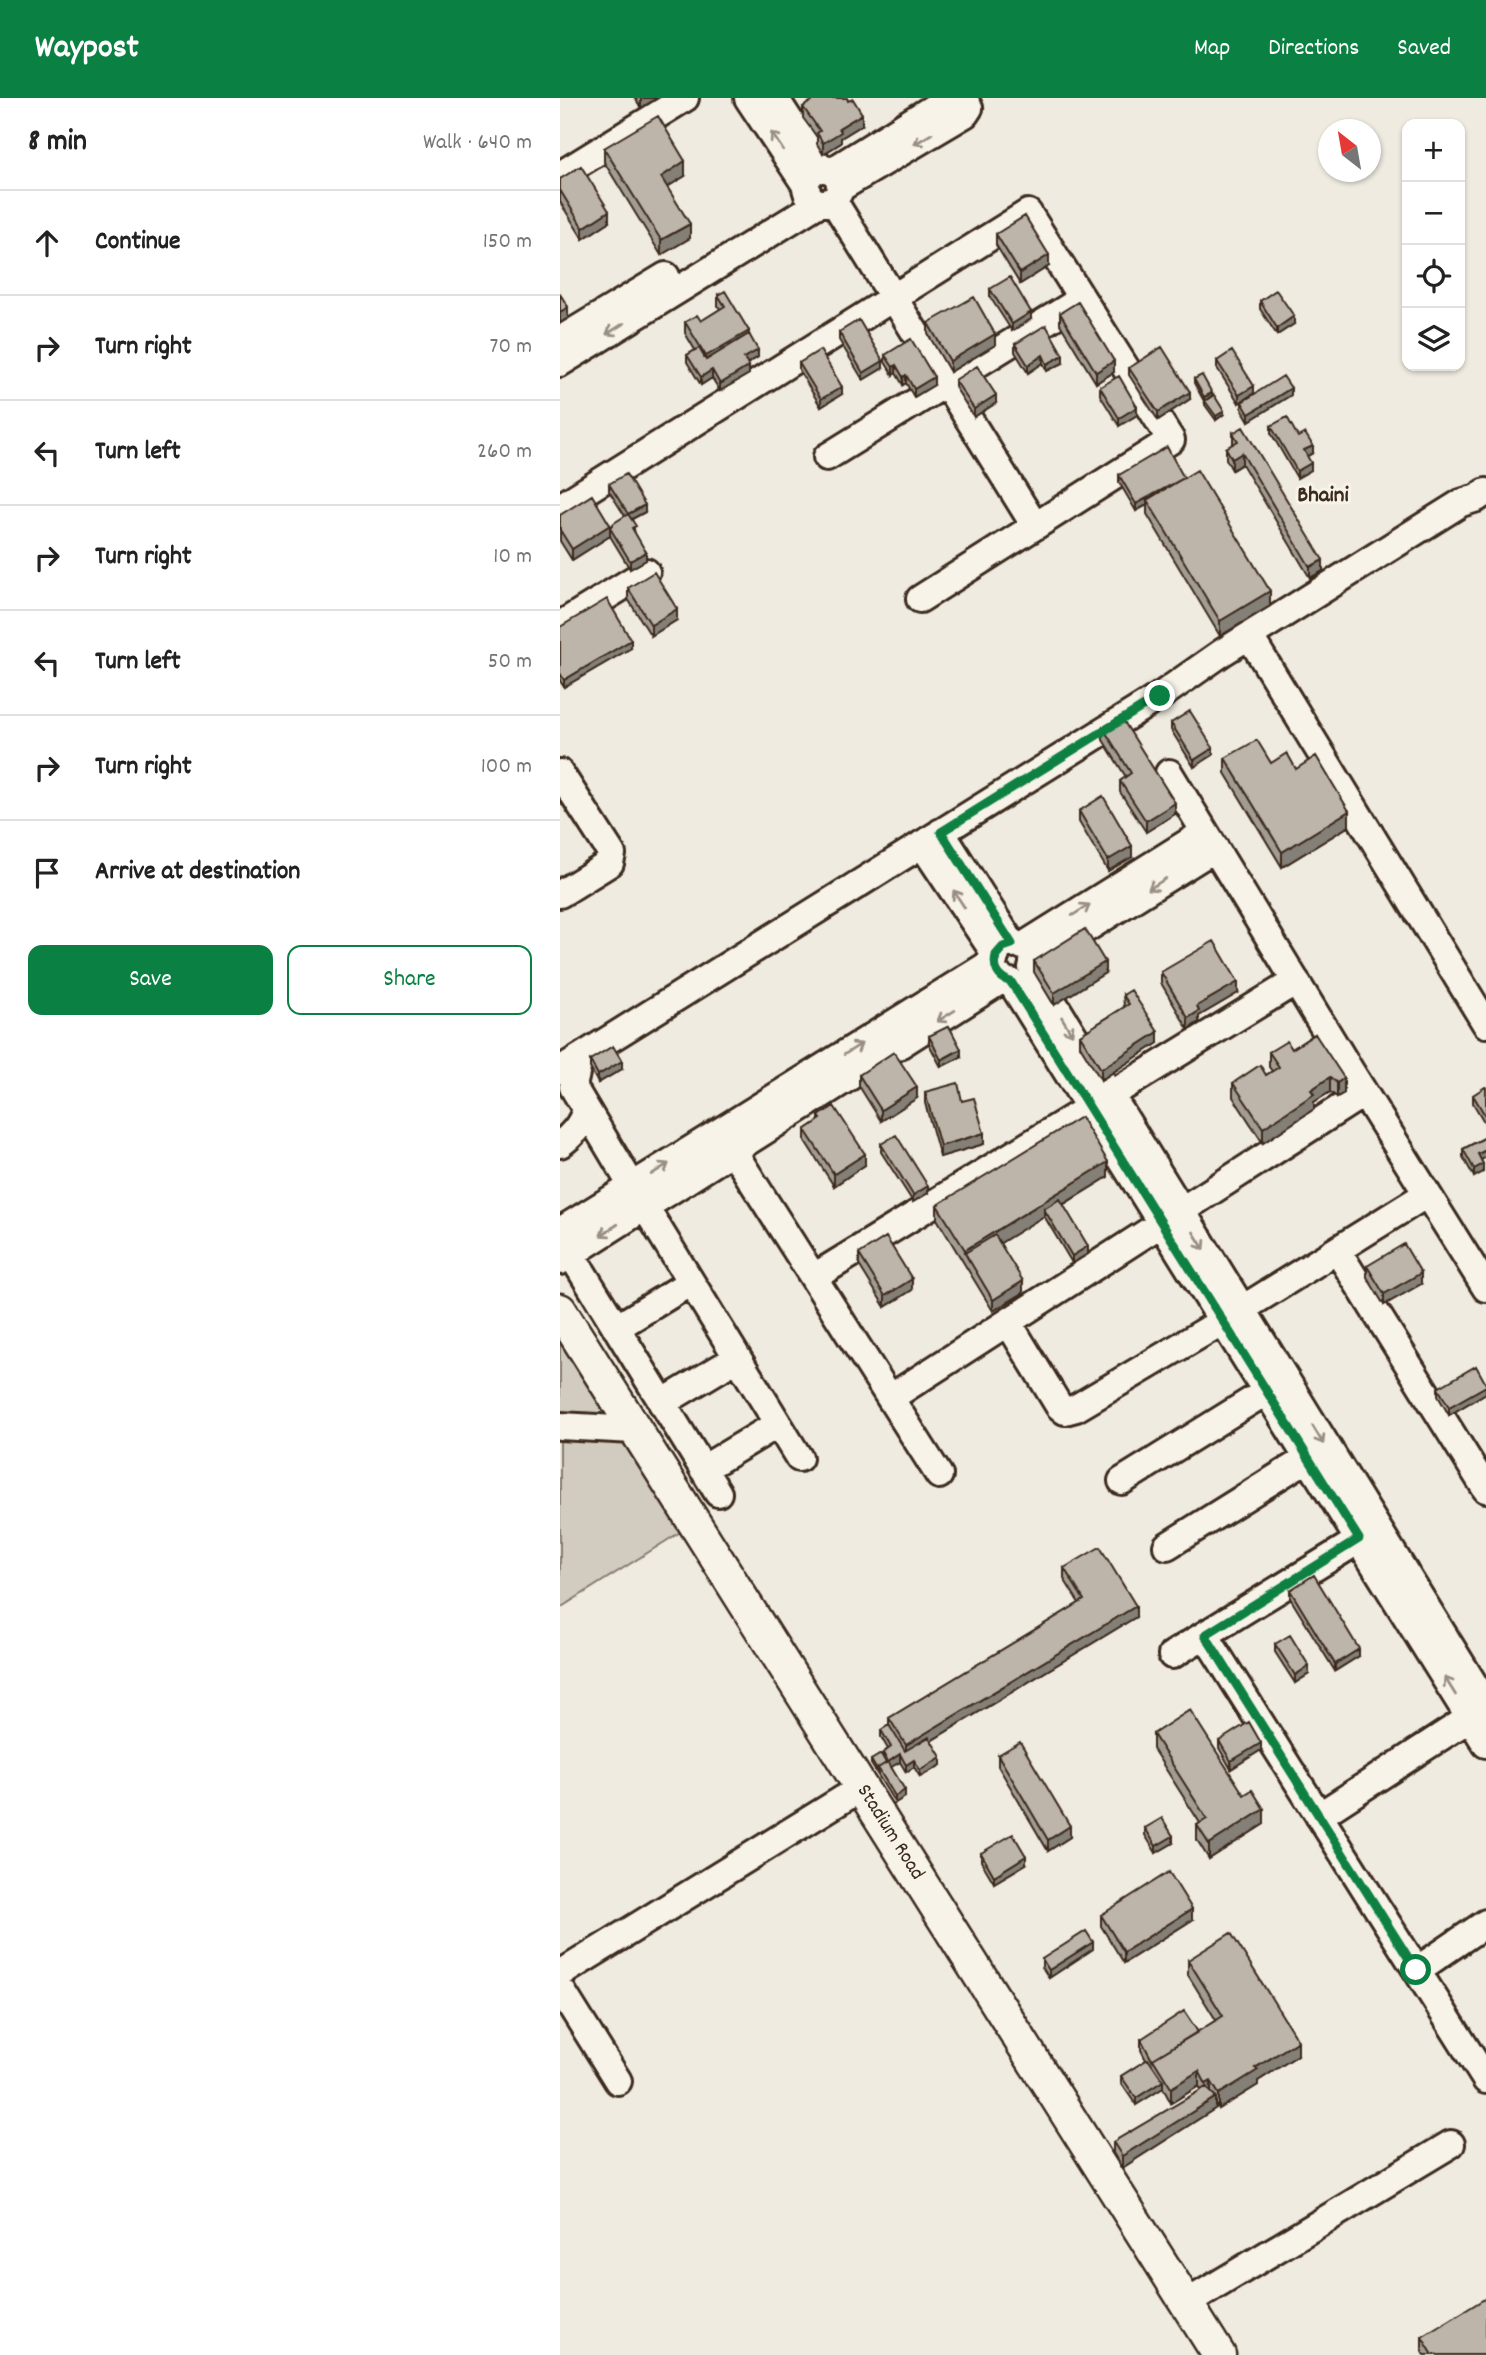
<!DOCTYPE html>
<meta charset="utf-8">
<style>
body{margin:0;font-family:Dekko,sans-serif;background:#f6f6f6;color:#222}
.controls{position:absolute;right:21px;top:21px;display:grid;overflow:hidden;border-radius:14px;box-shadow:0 2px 5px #0004}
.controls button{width:63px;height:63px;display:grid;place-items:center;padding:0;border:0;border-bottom:2px solid #e0e0e0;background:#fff;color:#222;font:35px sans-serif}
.compass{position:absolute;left:758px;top:21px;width:63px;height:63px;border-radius:50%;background:#fff;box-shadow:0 2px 5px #0004;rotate:329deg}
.stop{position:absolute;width:21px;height:21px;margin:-16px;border:5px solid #0b8043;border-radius:50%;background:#fff}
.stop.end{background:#0b8043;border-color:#fff;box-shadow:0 2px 7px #0008}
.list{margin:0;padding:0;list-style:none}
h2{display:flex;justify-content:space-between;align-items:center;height:91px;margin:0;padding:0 28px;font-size:30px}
h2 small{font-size:23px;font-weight:400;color:#767676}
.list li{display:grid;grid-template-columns:46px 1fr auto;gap:21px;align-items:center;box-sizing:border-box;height:105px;padding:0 28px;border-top:2px solid #e0e0e0}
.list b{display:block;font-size:26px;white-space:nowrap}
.list em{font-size:23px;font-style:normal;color:#767676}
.actions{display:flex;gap:14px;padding:21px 28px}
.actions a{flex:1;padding:16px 0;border:2px solid #0b8043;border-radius:14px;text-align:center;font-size:24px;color:#0b8043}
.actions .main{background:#0b8043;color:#fff}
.icon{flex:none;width:38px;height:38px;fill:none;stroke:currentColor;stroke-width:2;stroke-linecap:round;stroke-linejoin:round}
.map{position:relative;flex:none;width:926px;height:2257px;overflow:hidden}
header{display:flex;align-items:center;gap:42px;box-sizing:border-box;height:98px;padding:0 35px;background:#0b8043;color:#fff}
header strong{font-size:33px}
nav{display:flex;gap:38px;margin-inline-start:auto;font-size:24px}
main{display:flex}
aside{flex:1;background:#fff}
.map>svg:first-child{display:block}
.green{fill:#d1cbc0;stroke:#867a6f;stroke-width:2}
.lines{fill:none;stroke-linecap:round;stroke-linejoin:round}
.minor-casing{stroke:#3b2a1e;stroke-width:32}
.major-casing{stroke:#3b2a1e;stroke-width:37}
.minor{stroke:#f7f3e8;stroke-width:26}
.major{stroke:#f7f3e8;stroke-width:32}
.wall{fill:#a39c92;stroke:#3b2a1e;stroke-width:2}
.shaded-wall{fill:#847f77;stroke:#3b2a1e;stroke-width:2}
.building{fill:#bdb5aa;stroke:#3b2a1e;stroke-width:2}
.oneway{stroke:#998e83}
.route{stroke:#0b8043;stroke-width:9}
.labels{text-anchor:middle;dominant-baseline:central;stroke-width:6;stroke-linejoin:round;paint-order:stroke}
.street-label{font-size:21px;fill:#3b2a1e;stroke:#f7f3e8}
.neighbourhood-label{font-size:23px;font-weight:bold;fill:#3b2a1e;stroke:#f7f3e8}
</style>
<header>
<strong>Waypost</strong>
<nav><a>Map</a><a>Directions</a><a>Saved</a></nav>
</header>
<main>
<aside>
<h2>8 min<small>Walk · 640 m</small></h2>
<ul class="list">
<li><svg class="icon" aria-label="ahead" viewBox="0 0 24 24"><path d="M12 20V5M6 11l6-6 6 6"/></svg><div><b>Continue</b></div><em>150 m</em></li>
<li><svg class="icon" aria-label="right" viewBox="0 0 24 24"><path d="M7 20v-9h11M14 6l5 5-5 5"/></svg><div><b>Turn right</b></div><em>70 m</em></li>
<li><svg class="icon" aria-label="left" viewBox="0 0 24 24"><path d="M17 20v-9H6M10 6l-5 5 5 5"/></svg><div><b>Turn left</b></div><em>260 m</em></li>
<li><svg class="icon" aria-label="right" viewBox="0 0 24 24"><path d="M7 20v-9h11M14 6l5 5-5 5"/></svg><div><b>Turn right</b></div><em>10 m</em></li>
<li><svg class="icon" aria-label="left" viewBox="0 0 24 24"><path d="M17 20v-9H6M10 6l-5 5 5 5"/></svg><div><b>Turn left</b></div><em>50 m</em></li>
<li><svg class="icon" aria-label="right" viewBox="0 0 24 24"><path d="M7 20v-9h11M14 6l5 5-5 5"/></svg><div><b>Turn right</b></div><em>100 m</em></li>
<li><svg class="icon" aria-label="arrive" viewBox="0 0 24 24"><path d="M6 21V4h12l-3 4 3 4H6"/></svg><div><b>Arrive at destination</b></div></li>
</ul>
<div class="actions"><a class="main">Save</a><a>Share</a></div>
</aside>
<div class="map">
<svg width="926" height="2257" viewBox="0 0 926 2257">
<rect width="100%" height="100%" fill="#efebe0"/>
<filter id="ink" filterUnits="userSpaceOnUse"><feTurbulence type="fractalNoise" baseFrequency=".0143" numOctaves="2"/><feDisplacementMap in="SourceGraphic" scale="14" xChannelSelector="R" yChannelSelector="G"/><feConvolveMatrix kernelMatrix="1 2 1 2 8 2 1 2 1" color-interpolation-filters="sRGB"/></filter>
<g filter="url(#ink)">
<path class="green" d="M0,1238L122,1433L0,1510Z"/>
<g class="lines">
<defs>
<path id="minor" d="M188,0L245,86
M215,0L261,71
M246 88a17 17 0 1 1 34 0a17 17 0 1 1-34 0Z
M272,73L389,0
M0,77L125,0
M280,90L405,16L409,10L403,0
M273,102L475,428
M0,242L106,178
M0,265L259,105
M267,359L522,201
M0,409L468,115L611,342L360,501
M0,527L86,474
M690,539L926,926
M0,675L52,756L50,765L0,796
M609,675L791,974L926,1190
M381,734L452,846
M362,746L436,857
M463,848L645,734
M473,864L655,750
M472,870L926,1606
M451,884L926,1646
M19,961L13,989L72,1088
M0,972L600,598L663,554L901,405L917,400L926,394
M0,1046C13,1037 20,1028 26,1013
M173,1053L379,1377
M85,1109L239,1360
M0,1133L434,863
M777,1152L926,1391
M11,1156L158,1395
M0,1163L443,881
M254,1179L736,883
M448,1224L499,1308L505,1313L516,1310L663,1223L867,1096
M56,1230L131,1184
M330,1300L804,995
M102,1305L177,1260
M0,1328L74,1332
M143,1371L218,1326
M562,1383L707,1293
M607,1448L748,1360
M645,1537L926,1982
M612,1557L799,1442
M759,1718L925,1610
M857,1872L926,1825
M0,1876L301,1690
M0,1890L58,1983
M627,2205L891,2046"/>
<g id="major">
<path id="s1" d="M0,1212L659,2257"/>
</g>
</defs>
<use href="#minor" class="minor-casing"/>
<use href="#major" class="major-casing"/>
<use href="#minor" class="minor"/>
<use href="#major" class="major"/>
</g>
<path class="wall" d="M75,0H97L81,10Z
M243,9L302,27L281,40V45L263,56L257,46V39L243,20Z
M44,50L125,78L107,89L130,140L101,157L44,64Z
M0,81L49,124L23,141L0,104Z
M436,136L489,168L460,186L436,147Z
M430,191L471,221L452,233L430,199Z
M158,197L189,236L198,259L187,266L189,276L160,293L152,280L141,287L127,264V257L135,252L125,235V224L141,223L160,211L158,208Z
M700,203L734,226L717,237L700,211Z
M500,215L554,274L536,285L500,226Z
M368,225L435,247L390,274L368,236Z
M279,234L323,270L303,282L279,242Z
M455,246L503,265L487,273L483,265L468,275L455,254Z
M325,257L374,287L354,299L346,285L343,287L336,275L333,277L325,264Z
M657,263L694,295L679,305L657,270Z
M239,265L282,296L261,309L239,272Z
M569,270L630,301L598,322L569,277Z
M634,281L652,298L644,303L634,285Z
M395,282L436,305L414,319L395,289Z
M540,289L577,317L559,328L540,297Z
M731,297L689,323L682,311V304Z
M645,303L664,316L656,322L645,307Z
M711,328L753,355L747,358L751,372L737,380L711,335Z
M673,335L763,473L750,480L682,366L672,372L666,361V350L673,346Z
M559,377L710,508L660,538L587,416V407L576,413L559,384Z
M49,386L85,414L72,421L75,436L86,462L70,471L50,438V430L65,418L49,393Z
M0,417L50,438L12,462L0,443Z
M68,490L117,522L91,538L68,501Z
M0,529L71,550L4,589L0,583Z
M611,625L653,657L634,669L611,632Z
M543,630L615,716L586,734L560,694V683L566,679L543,642Z
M665,660L711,665L736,671L789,728L722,769L665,675Z
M519,713L572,759L548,773L519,724Z
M474,863L545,875L494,907L474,874Z
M601,874L678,895L639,918V924L628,931L601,885Z
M563,897L598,945L541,982L520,948V937L564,909Z
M755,936L784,995L777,999L770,994L754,1004V1011L703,1045L673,999V985L706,977L712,973L709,969V954L732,951Z
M369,938L401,959L381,969L369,946Z
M30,962L62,971L38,985L30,970Z
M299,977L357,1000L321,1023L299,988Z
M926,990V1027L913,1005V997Z
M365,994L402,1003L424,1046L380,1059L365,1005Z
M259,1018L305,1067L274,1088L245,1043V1032L259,1023Z
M926,1039V1059L921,1062L923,1074L914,1079L903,1059V1051Z
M321,1046L368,1095L353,1104L321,1054Z
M548,1079L503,1107L528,1156L512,1165L484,1118L440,1145L463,1195L433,1213L377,1121V1107Z
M299,1156L352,1192L325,1209L299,1167Z
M807,1168L861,1186L824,1207L807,1179Z
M926,1286V1295L889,1317L878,1298V1290Z
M504,1470L576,1519L371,1643L381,1667L360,1679L354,1669L346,1674L340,1664L331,1669L345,1699L335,1705L311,1666V1662L323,1659V1655L328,1651L321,1639V1632L329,1627V1620L519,1505L504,1481Z
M730,1492L799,1558L775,1573L730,1500Z
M715,1546L749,1576L735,1585L715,1554Z
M593,1636L684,1697L704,1726L649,1761L637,1742V1727L640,1725L593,1651Z
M659,1643L701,1652L671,1671L659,1650Z
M438,1657L510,1739L488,1753L438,1668Z
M585,1730L613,1745L596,1755L585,1737Z
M421,1755L466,1766L434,1785L421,1763Z
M541,1817L632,1822L564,1865L541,1828Z
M533,1851L489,1880L482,1869V1861Z
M628,1862L738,1957L698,1983V1987L659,2011L656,2006V2010L562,2070L553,2055V2044L641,1992L639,1988L611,2005L603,1990L576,2007L561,1985V1978L586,1962L581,1952V1941L638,1934L656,1922L628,1877Z
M862,2239L926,2257H864L862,2254Z"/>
<path class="shaded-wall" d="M81,0H97L81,10Z
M302,16V27L281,40V45L263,56V45L279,30Z
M125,63V78L101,93V79Z
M49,113V124L23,141V130Z
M130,126V140L101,157V142Z
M489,157V168L460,186V175Z
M8,209V220L0,225V214Z
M471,214V221L452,233V226Z
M734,218V226L717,237V230Z
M189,233V244L146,269V258Z
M435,236V247L390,274V263Z
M198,252V259L184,268V260Z
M483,257V265L468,275V267Z
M503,257V265L487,273V266Z
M323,263V270L303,282V275Z
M554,263V274L536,285V274Z
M336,267V275L333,277V269Z
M189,268V276L160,293V286Z
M152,272V280L141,287V279Z
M346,277V285L343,287V279Z
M374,279V287L354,299V291Z
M694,288V295L679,305V297Z
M282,289V296L261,309V301Z
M731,290V297L689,323V316Z
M630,294V301L598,322V314Z
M652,295V298L644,303V299Z
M436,297V305L414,319V311Z
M577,309V317L559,328V320Z
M664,313V316L656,322V318Z
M753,348V355L744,360V352Z
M682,355V366L672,372V361Z
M751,365V372L737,380V373Z
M624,381L587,402V407L576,413V406Z
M85,407V414L68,423V416Z
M50,427V438L12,462V451Z
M86,454V462L70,471V463Z
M763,462V473L750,480V469Z
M710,493V508L660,538V523Z
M117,511V522L91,538V527Z
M71,542V550L4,589V582Z
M653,650V657L634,669V662Z
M615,705V716L586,734V723Z
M789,713V728L722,769V754Z
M572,748V759L548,773V762Z
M545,864V875L494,907V895Z
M678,884V895L639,918V924L628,931V920L637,908Z
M598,934V945L541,982V971Z
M401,951V959L381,969V962Z
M62,963V971L38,985V977Z
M770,979V994L754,1004V1011L703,1045V1030L751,992Z
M784,980V995L777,999V985Z
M357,989V1000L321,1023V1012Z
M424,1035V1046L380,1059V1048Z
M926,1052V1059L918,1064V1056Z
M305,1056V1067L274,1088V1076Z
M548,1064V1079L487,1116L484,1111V1118L410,1164L405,1155V1152Z
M923,1066V1074L914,1079V1071Z
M368,1088V1095L353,1104V1097Z
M528,1148V1156L512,1165V1158Z
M861,1175V1186L824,1207V1196Z
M352,1181V1192L325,1209V1198Z
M463,1183V1195L433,1213V1202Z
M926,1288V1295L889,1317V1309Z
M576,1508V1519L346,1658V1647Z
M799,1551V1558L775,1573V1566Z
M749,1568V1576L735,1585V1577Z
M701,1645V1652L671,1671V1663Z
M340,1656V1664L321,1675L328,1664Z
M381,1659V1667L360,1679V1672Z
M354,1662V1669L346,1674V1667Z
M345,1692V1699L335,1705V1698Z
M704,1711V1726L649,1761V1746Z
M510,1728V1739L488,1753V1742Z
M613,1738V1745L596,1755V1748Z
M466,1758V1766L434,1785V1778Z
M632,1811V1822L564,1865V1854Z
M533,1844V1851L489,1880V1872Z
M738,1943V1957L698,1983V1987L659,2011V1996L695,1970Z
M639,1973V1988L611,2005V1990Z
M603,1983V1990L576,2007V2000Z
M651,1983V1998L646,2000V1986Z
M656,1999V2010L562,2070V2058Z"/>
<path class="building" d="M256,0H287L288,3L293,1L302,16L279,30L281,34L263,45L257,35L260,33L243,9Z
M98,18L125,63L101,79L130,126L101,142L44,50Z
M21,68L49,113L23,130L0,92V81Z
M465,118L489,157L460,175L436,136Z
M450,179L471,214L452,226L430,191Z
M716,192L734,218L717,230L700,203Z
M165,193L189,233L146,258L125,224L137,217L141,223L165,208L158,197Z
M0,196L8,209L0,214Z
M414,199L435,236L390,263L368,225Z
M518,204L554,263L536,274L500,215Z
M299,222L323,263L303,275L279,234Z
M486,227L503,257L487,266L483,257L468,267L455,246Z
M189,236L198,252L184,260L189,268L160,286L152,272L141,279L127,257L139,250L146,262Z
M351,241L374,279L354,291L346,277L343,279L336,267L333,269L325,257Z
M602,249L630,294L598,314L569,270Z
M260,252L282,289L261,301L239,265Z
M672,253L694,288L679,297L657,263Z
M417,268L436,297L414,311L395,282Z
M642,277L652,295L644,299L634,281Z
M559,278L577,309L559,320L540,289Z
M723,278L731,290L689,316L682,304Z
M654,297L664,313L656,318L645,303Z
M727,319L738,339L745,335L753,348L744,352L751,365L737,373L711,328Z
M683,329L763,462L750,469L682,355L672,361L666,350L678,343L673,335Z
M607,349L624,380L576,406L559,377Z
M637,372L710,493L660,523L587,402Z
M66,376L85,407L68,416L49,386Z
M32,397L50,427L12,451L0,432V417Z
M68,416L76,428L72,430L86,454L70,463L50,430L54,425Z
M94,474L117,511L91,527L68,490Z
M47,501L71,542L4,582L0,575V529Z
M630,613L653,650L634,662L611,625Z
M561,619L615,705L586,723L560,683L571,675L543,630Z
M697,642L711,665L727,655L736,671L756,658L789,713L722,754L665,660Z
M543,698L572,748L548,762L519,713Z
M525,831L545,864L494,895L474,863Z
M654,843L678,884L637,908L639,913L628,920L601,874Z
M571,892L598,934L541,971L520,937L569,906L563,897Z
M389,928L401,951L381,962L369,938Z
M755,936L784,980L777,985L770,979L751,992L754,996L703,1030L673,985L700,967L706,977L719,969L709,954L727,943L732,951Z
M53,948L62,963L38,977L30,962Z
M334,954L357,989L321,1012L299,977Z
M398,985L402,1003L414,1000L424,1035L380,1048L365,994Z
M925,989L926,990V1019L913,997Z
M274,1008L305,1056L274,1076L245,1032L261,1021L259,1018Z
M521,1019L548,1064L405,1152L377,1107Z
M336,1037L368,1088L353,1097L321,1046Z
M926,1039V1052L918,1056L923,1066L914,1071L903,1051Z
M500,1101L528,1148L512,1158L484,1111Z
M435,1137L463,1183L433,1202L405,1155Z
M326,1139L352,1181L325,1198L299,1156Z
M844,1146L861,1175L824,1196L807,1168Z
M916,1268L926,1286V1288L889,1309L878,1290Z
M540,1449L576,1508L346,1647L329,1620L524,1502L504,1470Z
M754,1477L799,1551L775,1566L730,1492Z
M730,1537L749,1568L735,1577L715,1546Z
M630,1612L684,1697L692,1692L704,1711L649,1746L637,1727L647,1721L593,1636Z
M689,1624L701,1645L671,1663L659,1643Z
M329,1627L345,1653L369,1639L381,1659L360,1672L354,1662L346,1667L340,1656L328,1664L323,1655L331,1649L321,1632Z
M460,1644L510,1728L488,1742L438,1657Z
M321,1656L326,1665L318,1670V1674L311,1662Z
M328,1664L345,1692L335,1698L318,1670Z
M602,1720L613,1738L596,1748L585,1730Z
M453,1736L466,1758L434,1778L421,1755Z
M609,1774L632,1811L564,1854L541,1817Z
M526,1833L533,1844L489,1872L482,1861Z
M671,1835L738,1943L695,1970L698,1972L659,1996L651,1983L646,1986L639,1973L611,1990L593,1961L663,1918L628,1862Z
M624,1913L638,1934L593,1961V1964L581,1941Z
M588,1961L603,1983L576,2000L561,1978Z
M646,1989L656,1999L562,2058L553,2044Z
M926,2200V2256L924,2257H873L862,2239Z"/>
<defs><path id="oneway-shaft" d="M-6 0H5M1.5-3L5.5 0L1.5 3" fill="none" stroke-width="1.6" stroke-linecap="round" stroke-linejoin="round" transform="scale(1.75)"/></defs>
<g class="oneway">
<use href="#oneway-shaft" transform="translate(363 41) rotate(149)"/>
<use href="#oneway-shaft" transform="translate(217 43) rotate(-124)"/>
<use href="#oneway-shaft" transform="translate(55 231) rotate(148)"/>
<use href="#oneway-shaft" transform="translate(597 786) rotate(148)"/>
<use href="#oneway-shaft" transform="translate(399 801) rotate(-123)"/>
<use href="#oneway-shaft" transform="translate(521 812) rotate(-32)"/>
<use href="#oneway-shaft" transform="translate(386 918) rotate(148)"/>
<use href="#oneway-shaft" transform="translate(507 928) rotate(59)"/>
<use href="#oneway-shaft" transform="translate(293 951) rotate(-32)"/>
<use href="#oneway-shaft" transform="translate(100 1071) rotate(-32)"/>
<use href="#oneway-shaft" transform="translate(49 1132) rotate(147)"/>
<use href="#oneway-shaft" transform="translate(639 1143) rotate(58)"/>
<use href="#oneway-shaft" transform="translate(758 1337) rotate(59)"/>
<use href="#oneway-shaft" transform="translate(890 1588) rotate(-122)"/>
</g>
</g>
<g class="lines" filter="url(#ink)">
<path class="route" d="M600,598L381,734L452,846L443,849L436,857C433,870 438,880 451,884L799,1441L645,1537L856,1872"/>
</g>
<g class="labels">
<g class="street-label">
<text stroke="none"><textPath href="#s1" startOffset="618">Stadium Road</textPath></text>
</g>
<g class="neighbourhood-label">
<text x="763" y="398">Bhaini</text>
</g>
</g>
</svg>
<div class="controls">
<button>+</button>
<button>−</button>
<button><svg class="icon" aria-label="locate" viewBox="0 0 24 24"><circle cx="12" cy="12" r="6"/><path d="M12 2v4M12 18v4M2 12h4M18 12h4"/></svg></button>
<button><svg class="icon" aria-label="layers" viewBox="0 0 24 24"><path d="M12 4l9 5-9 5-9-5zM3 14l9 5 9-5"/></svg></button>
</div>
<svg class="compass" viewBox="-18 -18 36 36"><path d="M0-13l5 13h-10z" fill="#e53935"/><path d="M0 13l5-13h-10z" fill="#767676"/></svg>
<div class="stop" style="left:856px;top:1872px"></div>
<div class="stop end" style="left:600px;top:598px"></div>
</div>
</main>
